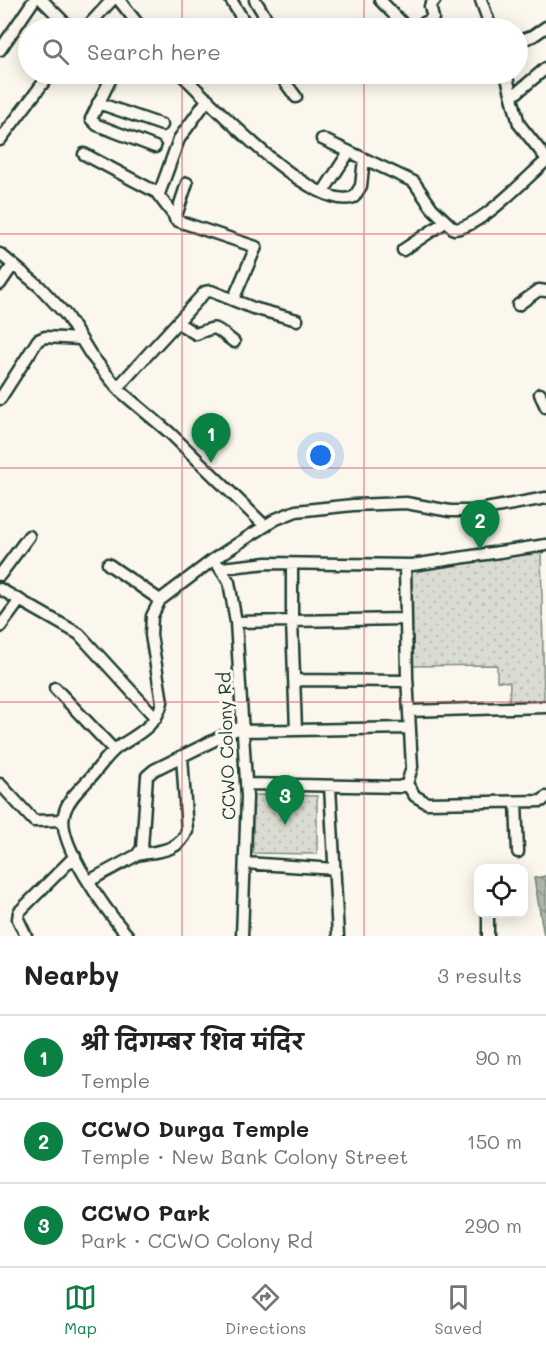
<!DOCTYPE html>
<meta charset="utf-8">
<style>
body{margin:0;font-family:Mali,"Playpen Sans Deva",sans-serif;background:#f2f2f2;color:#222}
.controls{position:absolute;right:18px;bottom:18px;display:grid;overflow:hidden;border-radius:12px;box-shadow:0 3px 15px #0003}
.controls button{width:54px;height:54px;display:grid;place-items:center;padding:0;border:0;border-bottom:2px solid #e0e0e0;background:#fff;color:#222;font:30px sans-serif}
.you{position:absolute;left:321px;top:456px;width:21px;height:21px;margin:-15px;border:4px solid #fff;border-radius:50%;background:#1a73e8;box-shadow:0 0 0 9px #1a73e833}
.badge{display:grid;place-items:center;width:39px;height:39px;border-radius:50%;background:#0b8043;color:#fff;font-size:20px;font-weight:700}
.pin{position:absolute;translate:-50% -50px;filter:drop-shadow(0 2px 3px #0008)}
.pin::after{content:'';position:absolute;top:32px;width:21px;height:18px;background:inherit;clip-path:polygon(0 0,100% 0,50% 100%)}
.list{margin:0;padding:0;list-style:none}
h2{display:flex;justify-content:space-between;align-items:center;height:78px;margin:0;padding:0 24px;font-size:26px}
h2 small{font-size:20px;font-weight:400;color:#767676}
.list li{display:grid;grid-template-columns:39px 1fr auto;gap:18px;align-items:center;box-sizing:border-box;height:84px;padding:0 24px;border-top:2px solid #e0e0e0}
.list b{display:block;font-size:22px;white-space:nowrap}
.list p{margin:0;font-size:20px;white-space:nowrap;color:#767676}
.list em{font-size:20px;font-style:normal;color:#767676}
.icon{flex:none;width:33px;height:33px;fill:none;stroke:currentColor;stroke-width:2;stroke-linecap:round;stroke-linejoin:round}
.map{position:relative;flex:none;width:546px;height:936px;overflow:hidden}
.search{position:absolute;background:#fff;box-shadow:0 3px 15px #0003;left:18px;right:18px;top:18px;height:66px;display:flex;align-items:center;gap:15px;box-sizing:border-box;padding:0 21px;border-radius:33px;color:#767676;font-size:22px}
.sheet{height:330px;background:#fff}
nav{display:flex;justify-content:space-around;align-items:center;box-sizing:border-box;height:84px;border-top:2px solid #e0e0e0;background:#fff;font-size:16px;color:#767676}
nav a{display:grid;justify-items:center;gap:3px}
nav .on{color:#0b8043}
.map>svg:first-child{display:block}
.park{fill:url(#park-dots);stroke:#7d8c82;stroke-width:1.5}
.water{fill:url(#water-waves);stroke:#74847b;stroke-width:1.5}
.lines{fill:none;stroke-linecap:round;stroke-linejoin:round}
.street-casing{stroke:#1f3d34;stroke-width:15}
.street{stroke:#fbf7ec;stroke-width:10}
.grid{fill:none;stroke:#d1495b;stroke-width:1.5;stroke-opacity:0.55}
.labels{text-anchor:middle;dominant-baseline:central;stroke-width:6;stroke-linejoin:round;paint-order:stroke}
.street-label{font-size:18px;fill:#1f3d34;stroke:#fbf7ec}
</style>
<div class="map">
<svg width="546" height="936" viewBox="0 0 546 936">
<defs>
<pattern id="park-dots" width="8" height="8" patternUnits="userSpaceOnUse" patternTransform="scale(1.5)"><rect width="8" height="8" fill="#dbdcd1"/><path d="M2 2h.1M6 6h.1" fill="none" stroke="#bcbeb4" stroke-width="1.8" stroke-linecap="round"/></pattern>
<pattern id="water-waves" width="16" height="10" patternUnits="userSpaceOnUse" patternTransform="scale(1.5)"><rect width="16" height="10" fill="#adb4aa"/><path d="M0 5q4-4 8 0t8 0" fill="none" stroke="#8c948b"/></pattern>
</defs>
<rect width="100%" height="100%" fill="#fbf7ec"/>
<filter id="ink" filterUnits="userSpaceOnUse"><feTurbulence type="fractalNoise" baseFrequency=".0167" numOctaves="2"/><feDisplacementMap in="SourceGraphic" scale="12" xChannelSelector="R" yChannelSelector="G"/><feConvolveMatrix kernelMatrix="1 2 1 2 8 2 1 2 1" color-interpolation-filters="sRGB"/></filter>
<g filter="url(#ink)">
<path class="park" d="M541,551L544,704L509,706L510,682L497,681V665L412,666L409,572Z
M252,795L317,796V854L253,853Z"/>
<path class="water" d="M546,876V936H544L534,878Z"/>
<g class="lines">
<defs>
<path id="street" d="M42,0L70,28
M119,0L141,28
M231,0L248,28
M255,0L272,28
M380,0L407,28
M481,0L491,28
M86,28L112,0
M415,28L433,18L430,6L435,0
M518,41L533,36L546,27
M0,50L34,0
M113,74L91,119L97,125L155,147
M181,74C211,102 313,213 354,197L361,186L364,159
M279,74L296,97
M506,74L519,124L546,158
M513,96L546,68
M98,103L162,125
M322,139L414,182L432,208L454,229C480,228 526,178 546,161
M0,140L50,74
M84,154L156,192L178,221L256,247L233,300
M323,192L349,152
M159,194L179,139L208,99
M175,219L187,183
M403,250L445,222
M0,254L40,287L66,315L91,355L120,391L170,433L265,526
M0,284L13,265
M518,305L539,290L546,291
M178,323L196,334C220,325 213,327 234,342
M117,388L205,292L211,291L253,308L297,320
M540,394L546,407
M0,399L38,340L45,337L80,339
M214,559L229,582L236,622L247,797L242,936
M108,564L160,600
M292,564V621L296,730L410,728
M221,568L267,563L412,565L546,545
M0,575L29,536
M0,589L79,634L156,718
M236,622L406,619
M0,627L20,600
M294,680L407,681
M55,688L114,750
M409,711L546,707
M243,731L296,730
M0,784L34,821L63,820
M246,784L399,787L407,784L412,767L407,676L405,565
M407,784L415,796L427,803L542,801L546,797
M330,786L338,936
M516,802L518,852
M137,855C157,851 179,852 187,831L182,756
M245,863L335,869
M89,881L137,855L142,848L147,776L154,770L243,726
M26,936L18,919L19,912L75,856
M128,936C109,914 53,840 65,811C69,798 81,788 90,778C99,768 107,755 118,747C136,735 157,726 162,702L151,635L152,616L160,600L214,559L276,519L296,511L353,505L406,503L450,511H474L546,498
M488,936V914"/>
</defs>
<use href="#street" class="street-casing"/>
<use href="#street" class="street"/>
</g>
</g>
<path class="grid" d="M182,0V28M364,0V28M182,74V936M364,74V936M0,234H546M0,468H546M0,702H546"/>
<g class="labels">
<g class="street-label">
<text transform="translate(226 746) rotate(-92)">CCWO Colony Rd</text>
</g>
</g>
</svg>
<div class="controls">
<button><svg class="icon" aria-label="locate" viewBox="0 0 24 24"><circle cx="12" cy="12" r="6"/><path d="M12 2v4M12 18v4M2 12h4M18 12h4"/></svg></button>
</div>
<div class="you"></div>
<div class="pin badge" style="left:211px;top:463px">1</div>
<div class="pin badge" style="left:480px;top:550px">2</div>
<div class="pin badge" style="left:285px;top:825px">3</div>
<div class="search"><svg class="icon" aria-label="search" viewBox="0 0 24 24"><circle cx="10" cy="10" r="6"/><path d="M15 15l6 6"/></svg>Search here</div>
</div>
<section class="sheet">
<h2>Nearby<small>3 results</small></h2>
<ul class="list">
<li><span class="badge">1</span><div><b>श्री दिगम्बर शिव मंदिर</b><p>Temple</p></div><em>90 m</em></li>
<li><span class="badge">2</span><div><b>CCWO Durga Temple</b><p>Temple · New Bank Colony Street</p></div><em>150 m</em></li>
<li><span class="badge">3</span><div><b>CCWO Park</b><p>Park · CCWO Colony Rd</p></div><em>290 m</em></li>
</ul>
</section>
<nav>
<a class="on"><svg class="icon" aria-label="map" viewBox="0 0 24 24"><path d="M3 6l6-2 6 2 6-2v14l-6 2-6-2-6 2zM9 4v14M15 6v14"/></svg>Map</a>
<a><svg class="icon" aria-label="directions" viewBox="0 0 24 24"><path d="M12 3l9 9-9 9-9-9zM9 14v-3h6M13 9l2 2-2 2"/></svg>Directions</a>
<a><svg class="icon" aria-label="saved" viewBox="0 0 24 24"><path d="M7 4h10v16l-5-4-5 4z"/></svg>Saved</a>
</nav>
